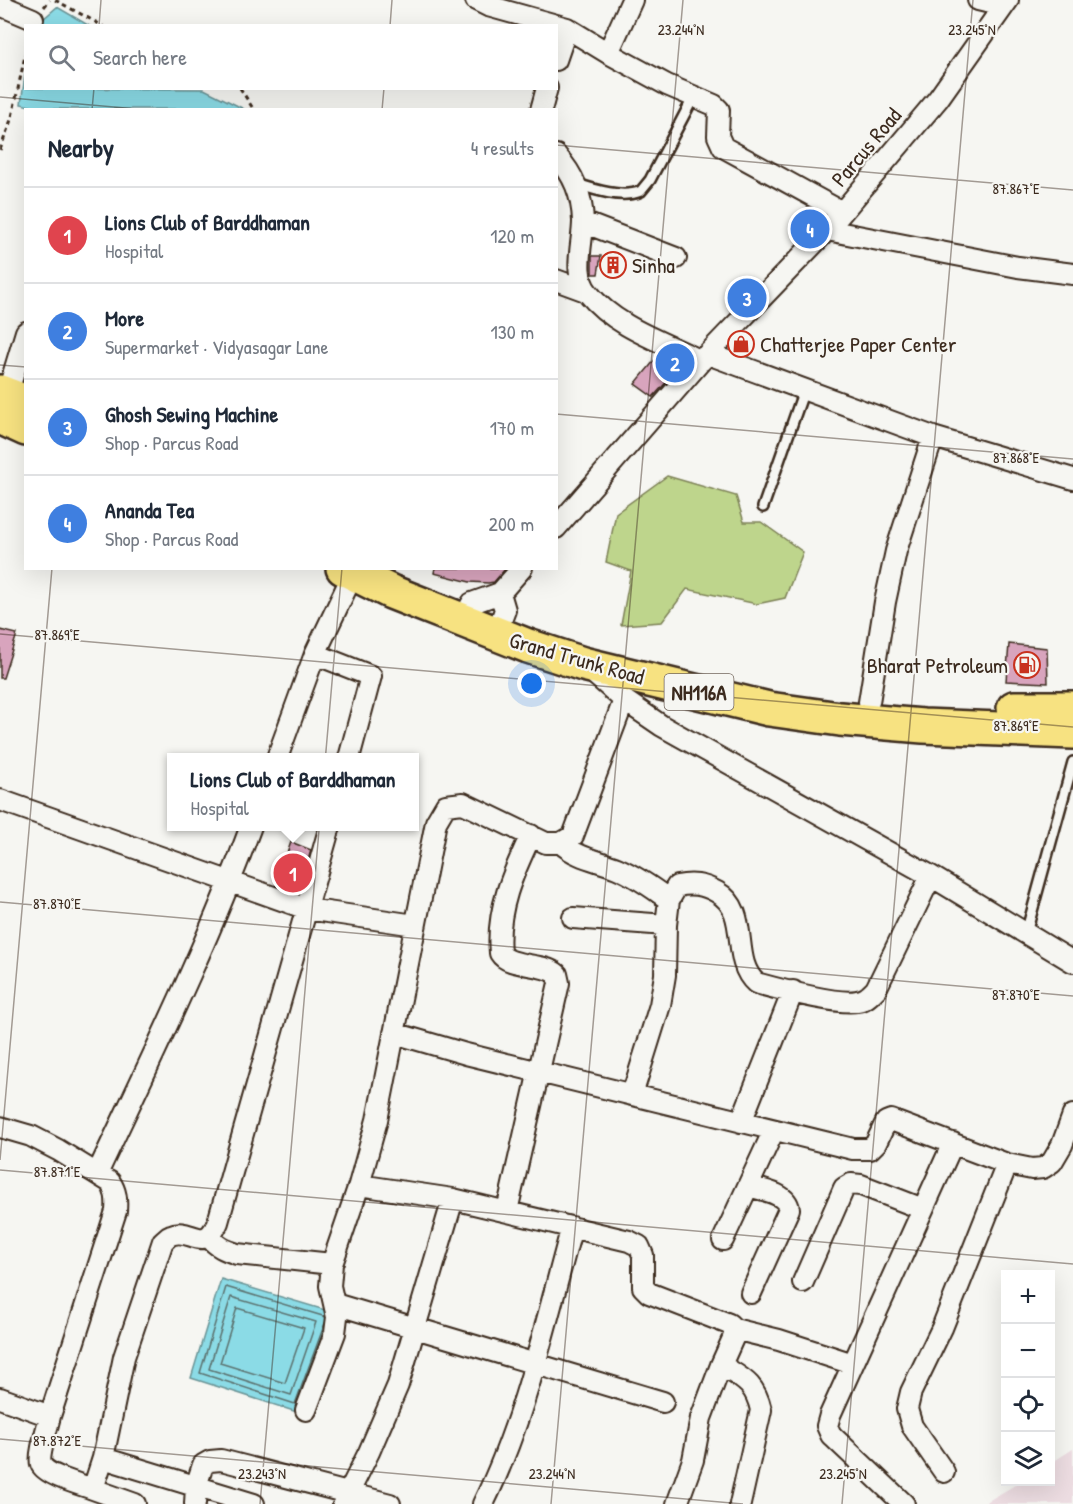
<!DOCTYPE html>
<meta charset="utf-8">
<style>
body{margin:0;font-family:"Patrick Hand",sans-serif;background:#f2f2f3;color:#1f2937}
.controls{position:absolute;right:18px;bottom:18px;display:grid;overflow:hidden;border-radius:0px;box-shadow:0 6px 24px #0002}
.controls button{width:54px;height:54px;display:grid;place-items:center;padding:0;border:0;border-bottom:2px solid #e0e1e3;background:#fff;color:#1f2937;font:30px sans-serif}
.you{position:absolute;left:532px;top:684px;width:21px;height:21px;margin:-15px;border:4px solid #fff;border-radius:50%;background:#1a73e8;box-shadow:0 0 0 9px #1a73e833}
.badge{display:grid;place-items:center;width:39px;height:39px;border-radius:50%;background:#d93025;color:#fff;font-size:20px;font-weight:700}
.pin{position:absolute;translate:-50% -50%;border:3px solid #fff;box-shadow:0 2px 6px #0006}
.popup{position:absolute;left:167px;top:753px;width:252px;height:78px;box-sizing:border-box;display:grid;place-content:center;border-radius:0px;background:#fff;filter:drop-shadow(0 2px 4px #0005);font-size:20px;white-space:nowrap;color:#747a83}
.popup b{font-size:22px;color:#1f2937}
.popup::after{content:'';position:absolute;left:50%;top:100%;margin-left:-12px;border:12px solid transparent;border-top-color:#fff}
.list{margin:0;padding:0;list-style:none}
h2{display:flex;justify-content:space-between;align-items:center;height:78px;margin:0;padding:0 24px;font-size:26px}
h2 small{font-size:20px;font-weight:400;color:#747a83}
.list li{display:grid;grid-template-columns:39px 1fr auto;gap:18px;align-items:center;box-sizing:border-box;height:96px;padding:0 24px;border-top:2px solid #e0e1e3}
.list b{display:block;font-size:22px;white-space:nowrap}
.list p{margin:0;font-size:20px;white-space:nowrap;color:#747a83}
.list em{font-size:20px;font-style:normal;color:#747a83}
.icon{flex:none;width:33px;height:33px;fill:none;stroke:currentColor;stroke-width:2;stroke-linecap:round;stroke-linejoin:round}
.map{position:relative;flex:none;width:1073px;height:1504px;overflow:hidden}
.search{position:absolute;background:#fff;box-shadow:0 6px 24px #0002;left:24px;top:24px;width:534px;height:66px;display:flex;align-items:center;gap:15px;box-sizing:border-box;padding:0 21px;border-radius:0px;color:#747a83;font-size:22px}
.panel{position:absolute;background:#fff;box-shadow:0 6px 24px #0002;left:24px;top:108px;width:534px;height:462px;border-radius:0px}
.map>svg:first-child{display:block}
.built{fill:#eddde2}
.green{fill:#bed58c;stroke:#7c8055;stroke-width:1.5}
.water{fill:#8bdbe6;stroke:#6b9496;stroke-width:1.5}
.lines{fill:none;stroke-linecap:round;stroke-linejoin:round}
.shore{stroke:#5b716e;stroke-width:1.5}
.building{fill:#d8a4bd;stroke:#3b2a1e;stroke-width:1.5}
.lane-casing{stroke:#3b2a1e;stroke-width:14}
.street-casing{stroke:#3b2a1e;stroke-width:24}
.highway-casing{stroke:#3b2a1e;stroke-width:38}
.path{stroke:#3b2a1e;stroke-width:3;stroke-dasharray:4.5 4.5;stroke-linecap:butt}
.lane{stroke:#f6f6f2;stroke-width:9}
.street{stroke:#f6f6f2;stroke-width:20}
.highway{stroke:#f7e281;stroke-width:33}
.ticks{fill:none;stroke:#3b2a1e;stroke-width:1.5;stroke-opacity:0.45}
.labels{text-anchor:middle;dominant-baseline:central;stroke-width:4.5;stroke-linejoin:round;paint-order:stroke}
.shield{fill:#f6f6f2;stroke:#73675e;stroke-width:1.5}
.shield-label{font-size:21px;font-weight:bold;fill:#3b2a1e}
.street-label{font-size:22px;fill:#3b2a1e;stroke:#f6f6f2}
.poi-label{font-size:22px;fill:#3b2a1e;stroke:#f6f6f2;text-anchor:start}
.ticks-label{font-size:15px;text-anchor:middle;fill:#3b2a1e;stroke:#f6f6f2;stroke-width:4.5;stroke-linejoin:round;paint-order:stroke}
</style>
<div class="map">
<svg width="1073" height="1504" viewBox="0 0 1073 1504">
<rect width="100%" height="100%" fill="#f6f6f2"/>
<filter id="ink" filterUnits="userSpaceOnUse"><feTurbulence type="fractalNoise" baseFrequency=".0167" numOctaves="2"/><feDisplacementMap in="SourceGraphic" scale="12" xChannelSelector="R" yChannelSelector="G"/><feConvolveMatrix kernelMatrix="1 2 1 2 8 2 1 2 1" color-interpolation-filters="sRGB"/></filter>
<g filter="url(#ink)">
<path class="built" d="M1073,1449V1504H983L1020,1482H1050L1051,1463Z"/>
<path class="green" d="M667,476L736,496L744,522H761L803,552L785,598L757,604L687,589L662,622L621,625L631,571L606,562L616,513Z"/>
<path class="water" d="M57,7L88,25L38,26L42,20Z
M25,75L26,88L204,89L244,109H42L21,104Z
M221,1279L335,1313L300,1413L191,1378Z"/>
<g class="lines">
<path class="shore" d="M231,1297L316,1322L291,1395L209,1369Z
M237,1308L304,1328L285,1383L220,1363Z
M325,1323L295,1404L200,1373L226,1287L326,1317"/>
</g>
<path class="building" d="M592,256H601L598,274H592Z
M659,355L682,365L653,397L635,384Z
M435,568H506L494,582L488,583L470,582L434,573Z
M0,630L17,634L3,678H0Z
M1009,644L1047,648L1048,683L1006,681Z
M291,842L311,850L299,893L276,885Z"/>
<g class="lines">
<defs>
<path id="lane" d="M577,184C595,190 623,199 641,191L650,180L691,102
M763,507L804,390
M1026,933L1073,762"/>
<path id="street" d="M476,0L488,6L567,28L608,53L667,85L714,105L719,110L718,136L723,147L842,212
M978,0L1003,6
M0,5L33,19
M608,53L632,0
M556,60L567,28
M541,110L547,88
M556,155C574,175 582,195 583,221C583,244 572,274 588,293C615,327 663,342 701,361
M583,222L676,258
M827,230L1018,267L1073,274
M556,280L586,291
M708,354L933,437L1073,479
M7,395L26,332
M556,528L701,361L827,230L890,156L938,99L1008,0
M463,620L472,603L500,593L522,568
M496,634L505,610L500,593
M591,671L624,700L662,726L931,876L1073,962
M624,700L573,836L561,843H546L463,803L446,805L436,822L377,1120L359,1185L453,1199L629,1241L639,1246L643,1255V1287L649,1293L729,1324L734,1329V1336L721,1365L701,1418L693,1460L677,1504
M869,702L885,602L896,551L933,437
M277,758L315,654
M349,758L371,676L315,654L353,574
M0,800L307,909L415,925
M561,843C577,858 598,860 617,868C636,876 653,888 669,900
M573,918L666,925
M394,1033L466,1054L853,1149H870L876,1143L886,1122L891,1120L1007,1164L1032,1169L1043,1168L1052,1162L1062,1145L1073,1115
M632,1095L660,1005L665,975L666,925L669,900L677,886C692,883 703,884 717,892C752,912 729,959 756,983C778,989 837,1005 857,1001C866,1000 870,995 876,989L931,876
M741,1122L793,991
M0,1127L31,1136L58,1150L110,1182C116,1191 117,1199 116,1211L50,1416
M97,1174C151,1059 207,946 251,826
M748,1186C762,1190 787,1193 789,1209L751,1293
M507,1211L559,983L557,974C542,962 509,968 500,953C496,910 513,873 531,835
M209,1237C217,1247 225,1250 237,1254L332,1264
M723,1240L774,1130
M803,1282L844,1188L851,1184L861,1185L923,1209
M335,1304L663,1402
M734,1329L779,1340L853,1364
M721,1365C743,1379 755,1383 761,1410L740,1504
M0,1398L50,1416C48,1426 38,1455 41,1464C45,1475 82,1485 93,1489L103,1458L124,1357L163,1241C166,1239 168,1236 171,1235C190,1226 204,1255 218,1222L330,826
M306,1410L335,1333L337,1317L330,1286L332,1264L359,1185
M103,1458L254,1504
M944,1472L912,1426L907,1409L911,1392L942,1328L1007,1164
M93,1489L135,1504
M195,1504L196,1486L203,1465L210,1461L221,1460L390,1504
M343,1504L369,1452L398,1385L453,1199
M483,1504C526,1417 546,1320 572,1227
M904,1504L831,1435L827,1426L830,1415L953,1143"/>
<path id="highway" d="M0,392L26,402
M0,417L26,429
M343,568L391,592L528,646L583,664L769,709L840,719L923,726L1073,732
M1014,708H1073"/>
</defs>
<use href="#lane" class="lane-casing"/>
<use href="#street" class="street-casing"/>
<use href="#highway" class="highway-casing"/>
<path class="path" d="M55,0L103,26
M44,7L50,0
M240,88L254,110
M0,150L12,117L26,51"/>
<use href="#lane" class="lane"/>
<use href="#street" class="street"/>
<use href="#highway" class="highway"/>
</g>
</g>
<path class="ticks" d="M99,26L101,0M390,26L392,0M0,97L148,110M92,110L94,88M382,110L384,88M556,145L1073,190M0,365L26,367M556,414L1073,459M0,634L1073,727M0,902L1073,996M0,1160L52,568M0,1170L1073,1264M0,1439L743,1504M260,1504L342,568M551,1504L683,0M842,1504L973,0"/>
<defs>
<symbol id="building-ring" viewBox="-11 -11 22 22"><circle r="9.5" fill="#f6f6f2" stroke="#c8321e" stroke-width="1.5"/><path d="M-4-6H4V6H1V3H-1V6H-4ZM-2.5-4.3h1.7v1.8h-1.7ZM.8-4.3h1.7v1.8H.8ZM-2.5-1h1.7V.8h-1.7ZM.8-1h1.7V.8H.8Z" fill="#c8321e"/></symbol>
<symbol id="shop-ring" viewBox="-11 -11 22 22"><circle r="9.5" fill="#f6f6f2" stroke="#c8321e" stroke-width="1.5"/><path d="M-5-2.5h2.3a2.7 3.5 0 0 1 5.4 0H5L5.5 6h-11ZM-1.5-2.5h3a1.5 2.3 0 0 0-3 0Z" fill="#c8321e"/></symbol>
<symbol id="fuel-ring" viewBox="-11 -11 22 22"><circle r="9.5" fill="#f6f6f2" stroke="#c8321e" stroke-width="1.5"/><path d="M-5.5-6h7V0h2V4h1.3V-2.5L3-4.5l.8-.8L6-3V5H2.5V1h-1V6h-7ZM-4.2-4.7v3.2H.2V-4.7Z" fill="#c8321e"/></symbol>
</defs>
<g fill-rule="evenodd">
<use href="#building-ring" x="598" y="250" width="30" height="30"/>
<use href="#shop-ring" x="726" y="329" width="30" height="30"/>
<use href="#fuel-ring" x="1012" y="650" width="30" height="30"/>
</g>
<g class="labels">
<rect class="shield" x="664.5" y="674" width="69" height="36" rx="4.5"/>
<g class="shield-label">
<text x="699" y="692">NH116A</text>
</g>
<g class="street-label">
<text transform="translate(866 147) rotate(-50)">Parcus Road</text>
<text transform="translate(577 658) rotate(16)">Grand Trunk Road</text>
</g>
<g class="poi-label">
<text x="632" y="265">Sinha</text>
<text x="760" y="344">Chatterjee Paper Center</text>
<text x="1008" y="665" text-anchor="end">Bharat Petroleum</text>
</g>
</g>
<g class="ticks-label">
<text x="681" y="35">23.244°N</text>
<text x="972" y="35">23.245°N</text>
<text x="1016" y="194">87.867°E</text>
<text x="1016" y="463">87.868°E</text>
<text x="57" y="640">87.869°E</text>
<text x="1016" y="731">87.869°E</text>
<text x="57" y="909">87.870°E</text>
<text x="1016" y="1000">87.870°E</text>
<text x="57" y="1177">87.871°E</text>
<text x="57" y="1446">87.872°E</text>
<text x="262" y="1479">23.243°N</text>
<text x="552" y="1479">23.244°N</text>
<text x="843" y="1479">23.245°N</text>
</g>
</svg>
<div class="controls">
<button>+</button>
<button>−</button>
<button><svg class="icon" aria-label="locate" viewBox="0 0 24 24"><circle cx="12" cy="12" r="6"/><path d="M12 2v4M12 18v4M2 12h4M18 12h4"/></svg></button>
<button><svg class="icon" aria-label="layers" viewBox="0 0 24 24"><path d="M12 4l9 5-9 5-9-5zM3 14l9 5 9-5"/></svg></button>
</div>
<div class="you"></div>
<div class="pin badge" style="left:293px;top:873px;background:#e0444e">1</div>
<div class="popup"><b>Lions Club of Barddhaman</b>Hospital</div>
<div class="pin badge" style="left:675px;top:363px;background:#3f7fe0">2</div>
<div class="pin badge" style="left:747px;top:298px;background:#3f7fe0">3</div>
<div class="pin badge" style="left:810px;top:229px;background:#3f7fe0">4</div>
<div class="search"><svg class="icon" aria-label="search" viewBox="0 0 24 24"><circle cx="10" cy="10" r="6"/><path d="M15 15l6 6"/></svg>Search here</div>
<section class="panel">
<h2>Nearby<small>4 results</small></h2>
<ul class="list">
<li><span class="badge" style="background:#e0444e">1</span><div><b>Lions Club of Barddhaman</b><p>Hospital</p></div><em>120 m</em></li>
<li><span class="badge" style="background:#3f7fe0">2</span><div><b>More</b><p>Supermarket · Vidyasagar Lane</p></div><em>130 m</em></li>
<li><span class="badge" style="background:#3f7fe0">3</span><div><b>Ghosh Sewing Machine</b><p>Shop · Parcus Road</p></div><em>170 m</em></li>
<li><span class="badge" style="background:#3f7fe0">4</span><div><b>Ananda Tea</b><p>Shop · Parcus Road</p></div><em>200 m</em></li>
</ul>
</section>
</div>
